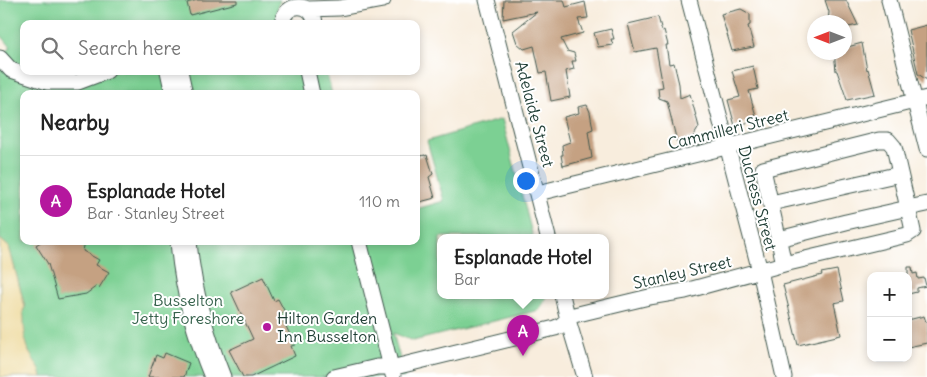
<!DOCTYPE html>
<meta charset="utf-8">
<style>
body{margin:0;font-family:Delius,sans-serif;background:#f2f2f2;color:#222}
.controls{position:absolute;right:15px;bottom:15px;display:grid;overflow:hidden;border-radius:10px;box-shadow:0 2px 8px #0003}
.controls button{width:45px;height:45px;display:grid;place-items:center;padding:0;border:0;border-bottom:1px solid #e0e0e0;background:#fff;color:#222;font:25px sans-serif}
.compass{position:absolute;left:807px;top:15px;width:45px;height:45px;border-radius:50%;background:#fff;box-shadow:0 2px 8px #0003;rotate:270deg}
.you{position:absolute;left:525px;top:180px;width:18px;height:18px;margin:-12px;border:4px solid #fff;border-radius:50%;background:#1a73e8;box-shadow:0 0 0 8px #1a73e833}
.badge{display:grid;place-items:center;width:32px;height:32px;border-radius:50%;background:#b5179e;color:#fff;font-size:16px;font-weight:700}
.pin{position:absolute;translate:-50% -41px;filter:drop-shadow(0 1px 2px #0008)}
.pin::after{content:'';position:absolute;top:26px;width:18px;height:15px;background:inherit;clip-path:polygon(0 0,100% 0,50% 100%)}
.popup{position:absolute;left:437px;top:234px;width:172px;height:65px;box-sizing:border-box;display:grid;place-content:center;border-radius:10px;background:#fff;filter:drop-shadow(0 1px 4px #0005);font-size:16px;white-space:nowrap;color:#767676}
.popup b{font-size:19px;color:#222}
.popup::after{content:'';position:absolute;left:50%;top:100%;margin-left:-10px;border:10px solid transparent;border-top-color:#fff}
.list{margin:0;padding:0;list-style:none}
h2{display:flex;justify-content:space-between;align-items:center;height:65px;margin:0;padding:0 20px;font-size:21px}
h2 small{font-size:16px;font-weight:400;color:#767676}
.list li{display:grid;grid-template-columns:32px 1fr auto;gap:15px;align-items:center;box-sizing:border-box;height:90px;padding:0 20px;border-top:1px solid #e0e0e0}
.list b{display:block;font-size:19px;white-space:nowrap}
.list p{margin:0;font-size:16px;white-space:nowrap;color:#767676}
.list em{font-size:16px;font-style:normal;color:#767676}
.icon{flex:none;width:28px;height:28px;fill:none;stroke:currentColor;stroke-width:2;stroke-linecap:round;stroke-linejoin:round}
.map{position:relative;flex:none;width:927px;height:377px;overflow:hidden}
.search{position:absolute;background:#fff;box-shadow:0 2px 8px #0003;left:20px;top:20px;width:400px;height:55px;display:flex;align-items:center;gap:12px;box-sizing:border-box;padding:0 18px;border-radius:10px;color:#767676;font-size:19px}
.panel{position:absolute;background:#fff;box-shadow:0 2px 8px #0003;left:20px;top:90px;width:400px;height:155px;border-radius:10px}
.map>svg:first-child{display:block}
.green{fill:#7bd093;stroke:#4d8664}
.sand{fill:#eeda9e;stroke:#868c69}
.building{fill:#c5a182}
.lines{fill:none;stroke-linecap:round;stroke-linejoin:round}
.minor-casing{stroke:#40574d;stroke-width:17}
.minor{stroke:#fff;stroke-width:15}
.poi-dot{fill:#b5179e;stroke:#fff;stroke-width:2}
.labels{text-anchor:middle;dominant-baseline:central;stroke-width:4;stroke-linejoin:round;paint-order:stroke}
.street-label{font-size:16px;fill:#1f3d34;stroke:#fff}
.park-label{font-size:16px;fill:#36624c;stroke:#fff}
.poi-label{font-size:16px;fill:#1f3d34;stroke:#fff;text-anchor:start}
</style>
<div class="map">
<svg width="927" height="377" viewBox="0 0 927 377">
<rect width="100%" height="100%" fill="#fff"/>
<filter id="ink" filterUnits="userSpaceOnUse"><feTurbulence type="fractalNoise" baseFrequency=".02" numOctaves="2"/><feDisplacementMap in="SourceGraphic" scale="10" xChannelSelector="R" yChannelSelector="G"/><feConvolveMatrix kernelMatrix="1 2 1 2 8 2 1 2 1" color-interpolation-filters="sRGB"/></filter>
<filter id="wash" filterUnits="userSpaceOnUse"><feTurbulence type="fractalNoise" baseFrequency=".0096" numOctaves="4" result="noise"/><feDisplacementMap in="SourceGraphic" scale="20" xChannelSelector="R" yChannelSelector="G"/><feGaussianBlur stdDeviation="1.12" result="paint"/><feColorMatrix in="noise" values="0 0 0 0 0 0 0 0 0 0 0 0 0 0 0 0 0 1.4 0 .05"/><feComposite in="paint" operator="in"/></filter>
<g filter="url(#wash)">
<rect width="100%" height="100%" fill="#f8eddd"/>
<path class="green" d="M0,0H280L277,11L299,24H24V71H326L332,94H24V241H416V209L444,201L427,141L502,119L533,237H440V295H548L539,310L413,341L393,333L405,377H42C39,367 32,361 29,352C26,345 23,335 23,327C23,321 24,317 23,311L25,307L9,247L0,239V58L11,47L0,34Z"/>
<path class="sand" d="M0,239L9,247L25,307L23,311C25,319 23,325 25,333L24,334L29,352L40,370L42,377H0Z"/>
<g id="blocks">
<path class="building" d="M197,0H237V3L190,15L187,3Z
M504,0H564L566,7L585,2L588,18L578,19L583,33L561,39L567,51L574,53L576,61H572L574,69L566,71L570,97L551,101L546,72L540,73L534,46L524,49L517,43L513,31L537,12L503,19Z
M825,0H846L858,25L844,28V22H828L829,12Z
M741,9L750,14V25L748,26L754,47L732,51L721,14Z
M658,17L662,31L664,30L668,45H666L669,64L674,63L679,84L680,98L690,94L699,127L693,137L677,142L667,101L659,98L658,88L663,87L656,48L635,52L628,24Z
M927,25V80L918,74L908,30Z
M611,29L614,39H611L613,45L598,47L594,33Z
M862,43L867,70L868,69L875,94L847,100L837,71H836L834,52H844V48Z
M753,66L758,89L749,91L757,120L735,126L728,100L740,97L732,71Z
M587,105L590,112L593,129L588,131L592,158L563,166L561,155H563L562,145L570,142L564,117L579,113L578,107Z
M425,155V156L427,155L433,174L429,177L435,198L416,203V157Z
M42,241H85L83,251L99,260L96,265L109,272L99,288L97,286L86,294L58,299L48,264L36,245Z
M908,267H912L913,274L917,273L918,279L924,278L926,286L917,288V292L908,294Z
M837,270L844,301L834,303L841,335L798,345L783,285L822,275L821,273Z
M263,277L274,301L278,299L285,312L280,314L295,345L291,346L295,356L251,377H243L229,350L253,339L231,292Z
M924,316L926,322H927V343L908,347V320Z
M165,353L189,363L184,377H148L156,355L163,358Z"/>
</g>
</g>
<g filter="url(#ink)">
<use href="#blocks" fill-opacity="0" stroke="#40574d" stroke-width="1"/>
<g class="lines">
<defs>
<path id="minor" d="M487,0L548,237
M689,0L760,271L784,377
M889,0L927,149
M307,9L340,8L383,0
M282,24C284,1 314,1 315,24
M0,58L11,70L47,82H78L107,71
M168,71L173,94
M180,71L185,94
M307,71L312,94
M538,193L927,98
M771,203L900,174
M779,239L846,222L908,208L894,147L888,140H879L763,169L784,264
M178,241C182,288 194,334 212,377
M189,241C193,288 206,334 223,377
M359,241L393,375
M562,295L568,320L585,377
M334,377L377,367H395L555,328L560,326L574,315L649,297L685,291L784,264L907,235L913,231L908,208L927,204"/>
</defs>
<use href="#minor" class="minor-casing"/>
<use href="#minor" class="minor"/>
</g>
</g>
<circle class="poi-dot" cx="267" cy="327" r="5"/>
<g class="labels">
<g class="street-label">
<text transform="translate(535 114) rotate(75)">Adelaide Street</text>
<text transform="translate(728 129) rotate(-14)">Cammilleri Street</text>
<text transform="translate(758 198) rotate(75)">Duchess Street</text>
<text transform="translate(682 272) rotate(-13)">Stanley Street</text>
</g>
<g class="park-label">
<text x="188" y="300">Busselton<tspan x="188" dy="18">Jetty Foreshore</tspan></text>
</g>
<g class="poi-label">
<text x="277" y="318">Hilton Garden<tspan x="277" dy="18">Inn Busselton</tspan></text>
</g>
</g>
</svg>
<div class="controls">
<button>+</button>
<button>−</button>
</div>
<svg class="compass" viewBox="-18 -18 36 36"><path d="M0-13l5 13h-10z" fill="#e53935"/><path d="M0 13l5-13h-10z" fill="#767676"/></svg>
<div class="you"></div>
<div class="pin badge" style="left:523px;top:356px">A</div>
<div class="popup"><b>Esplanade Hotel</b>Bar</div>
<div class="search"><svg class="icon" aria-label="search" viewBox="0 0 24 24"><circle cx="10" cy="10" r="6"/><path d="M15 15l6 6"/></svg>Search here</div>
<section class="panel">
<h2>Nearby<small></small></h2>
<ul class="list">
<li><span class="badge">A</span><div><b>Esplanade Hotel</b><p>Bar · Stanley Street</p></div><em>110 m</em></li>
</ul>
</section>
</div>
